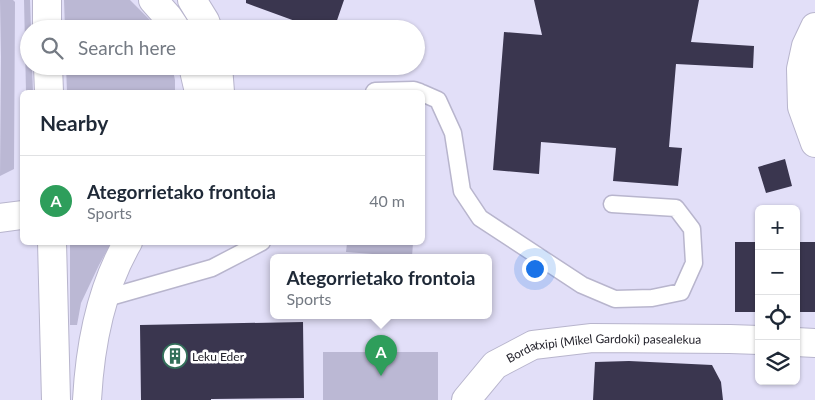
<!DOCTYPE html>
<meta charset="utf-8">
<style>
body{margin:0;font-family:Lato,sans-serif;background:#f2f2f3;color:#1f2937}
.controls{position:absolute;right:15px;bottom:15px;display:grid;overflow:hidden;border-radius:8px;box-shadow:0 1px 4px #0004}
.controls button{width:45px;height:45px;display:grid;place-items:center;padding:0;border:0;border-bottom:1px solid #e0e1e3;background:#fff;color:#1f2937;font:25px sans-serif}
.you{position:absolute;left:534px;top:268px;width:18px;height:18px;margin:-12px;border:4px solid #fff;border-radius:50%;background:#1a73e8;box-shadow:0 0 0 8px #1a73e833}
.badge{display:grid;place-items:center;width:32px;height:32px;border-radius:50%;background:#7c3aed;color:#fff;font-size:16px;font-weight:700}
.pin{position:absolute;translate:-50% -41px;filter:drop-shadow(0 1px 2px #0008)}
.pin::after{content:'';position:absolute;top:26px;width:18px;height:15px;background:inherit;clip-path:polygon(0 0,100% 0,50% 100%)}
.popup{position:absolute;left:270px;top:254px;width:222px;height:65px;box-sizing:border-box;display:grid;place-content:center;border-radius:8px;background:#fff;filter:drop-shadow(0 1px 4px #0005);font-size:16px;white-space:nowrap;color:#747a83}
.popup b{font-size:19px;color:#1f2937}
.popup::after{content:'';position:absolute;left:50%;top:100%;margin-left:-10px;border:10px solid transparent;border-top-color:#fff}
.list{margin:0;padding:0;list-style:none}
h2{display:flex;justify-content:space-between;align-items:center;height:65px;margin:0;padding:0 20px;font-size:21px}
h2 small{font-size:16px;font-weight:400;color:#747a83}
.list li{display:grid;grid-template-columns:32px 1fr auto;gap:15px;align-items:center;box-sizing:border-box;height:90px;padding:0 20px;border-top:1px solid #e0e1e3}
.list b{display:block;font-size:19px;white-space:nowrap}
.list p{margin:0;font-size:16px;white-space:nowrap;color:#747a83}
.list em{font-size:16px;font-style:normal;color:#747a83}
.icon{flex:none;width:28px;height:28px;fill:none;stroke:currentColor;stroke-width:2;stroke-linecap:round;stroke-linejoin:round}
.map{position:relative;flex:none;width:815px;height:400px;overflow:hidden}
.search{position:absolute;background:#fff;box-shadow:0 1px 4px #0004;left:20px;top:20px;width:405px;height:55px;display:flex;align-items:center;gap:12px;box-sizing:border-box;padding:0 18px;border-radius:28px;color:#747a83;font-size:19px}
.panel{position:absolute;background:#fff;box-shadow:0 1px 4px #0004;left:20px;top:90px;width:405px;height:155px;border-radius:8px}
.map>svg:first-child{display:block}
.green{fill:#bbb8d4}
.building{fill:#3a364f}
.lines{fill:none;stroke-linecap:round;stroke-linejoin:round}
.lane-casing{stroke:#b8b5cd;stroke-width:19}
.street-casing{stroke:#b8b5cd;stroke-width:30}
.secondary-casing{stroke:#b8b5cd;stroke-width:30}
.lane{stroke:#fff;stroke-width:16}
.street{stroke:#fff;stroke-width:28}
.secondary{stroke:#fff;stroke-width:28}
.labels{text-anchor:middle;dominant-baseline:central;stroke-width:5;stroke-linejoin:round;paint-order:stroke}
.street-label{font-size:12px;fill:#24232c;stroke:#fff}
.poi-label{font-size:12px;fill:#24232c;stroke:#fff;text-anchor:start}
</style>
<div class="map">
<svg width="815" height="400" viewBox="0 0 815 400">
<rect width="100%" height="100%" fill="#e2dff8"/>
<path class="green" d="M0,0H13L15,2L14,169L0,176L1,57Z
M24,0H30L31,29H29V66H32L33,92H26Z
M64,0H130L153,23L156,29H65Z
M66,66H172L175,80V92H67Z
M70,243H111L99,265L81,303L77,325H70Z
M347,243H413L412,257L346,252Z
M323,352H438V400H323Z"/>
<path class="building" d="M246,0H344L334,29H317L246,3Z
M534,0H699L691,42L754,46L753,68L676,64L669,147L682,148L678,186L613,181L616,148L541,142L539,174L493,170L504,32L542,35Z
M785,159L792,186L766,193L758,167Z
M735,242H759V312H735Z
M796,242H815V312H796Z
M303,322L304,398L211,399V400H141L140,325Z
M629,361L712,365L721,382L723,400H593L595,362Z"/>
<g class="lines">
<defs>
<path id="lane" d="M374,92L375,91L414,90L420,92
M422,93L438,100L453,133L462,191L480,218L582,285L615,299L652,298L681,292L694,263L692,229L676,208L612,204
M103,299L212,268L262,242"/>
<g id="street">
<path d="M815,27L806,46L801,69L802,107L815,143"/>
<path d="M796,342L815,343"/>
<path id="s1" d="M466,400L495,365L533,345L592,338L730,339L759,340"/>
</g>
<path id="secondary" d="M47,0V29
M153,0L168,17L176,29
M192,0L205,21L208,29
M48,66L49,92
M193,66L199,92
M218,66L220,92
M0,218L22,215
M52,242L56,400
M87,400C90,345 100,290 128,242"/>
</defs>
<use href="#lane" class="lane-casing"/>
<use href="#street" class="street-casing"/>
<use href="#secondary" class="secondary-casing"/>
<use href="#lane" class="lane"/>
<use href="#street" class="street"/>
<use href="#secondary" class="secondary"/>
</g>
<defs>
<symbol id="building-ring" viewBox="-11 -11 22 22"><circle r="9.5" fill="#fff" stroke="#336f5a" stroke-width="1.5"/><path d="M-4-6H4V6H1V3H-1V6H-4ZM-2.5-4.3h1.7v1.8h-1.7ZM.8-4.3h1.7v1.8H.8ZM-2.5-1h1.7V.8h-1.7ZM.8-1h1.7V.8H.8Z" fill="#336f5a"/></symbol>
</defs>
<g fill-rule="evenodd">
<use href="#building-ring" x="161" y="342" width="28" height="28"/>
</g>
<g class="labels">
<g class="street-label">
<text stroke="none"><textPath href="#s1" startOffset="158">Bordatxipi (Mikel Gardoki) pasealekua</textPath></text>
</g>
<g class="poi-label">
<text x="192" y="356">Leku Eder</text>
</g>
</g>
</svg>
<div class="controls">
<button>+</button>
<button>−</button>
<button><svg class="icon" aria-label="locate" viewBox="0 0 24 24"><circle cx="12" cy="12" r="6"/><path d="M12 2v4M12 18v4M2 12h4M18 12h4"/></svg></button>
<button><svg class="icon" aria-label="layers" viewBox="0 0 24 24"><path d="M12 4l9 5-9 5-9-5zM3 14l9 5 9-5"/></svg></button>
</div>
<div class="you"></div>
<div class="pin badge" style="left:381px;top:376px;background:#2e9e5b">A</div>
<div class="popup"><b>Ategorrietako frontoia</b>Sports</div>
<div class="search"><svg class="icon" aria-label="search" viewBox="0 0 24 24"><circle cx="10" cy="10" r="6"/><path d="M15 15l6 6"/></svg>Search here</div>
<section class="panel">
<h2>Nearby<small></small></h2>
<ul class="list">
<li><span class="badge" style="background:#2e9e5b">A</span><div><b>Ategorrietako frontoia</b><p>Sports</p></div><em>40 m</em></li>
</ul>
</section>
</div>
